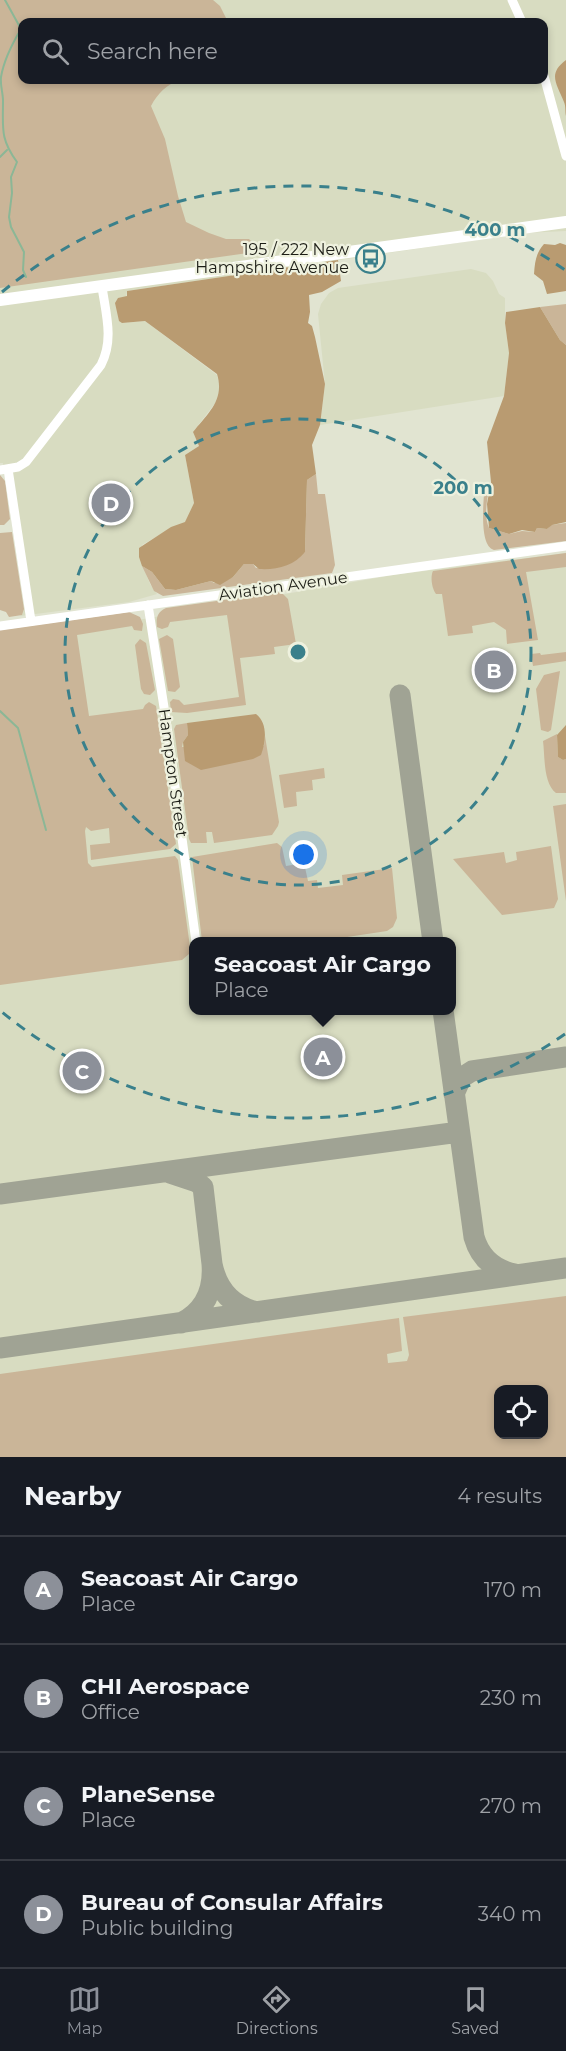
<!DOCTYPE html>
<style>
body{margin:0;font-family:Montserrat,sans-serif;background:#242831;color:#f1f3f6}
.controls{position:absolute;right:18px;bottom:18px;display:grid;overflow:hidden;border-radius:12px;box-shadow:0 3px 9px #0003}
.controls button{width:54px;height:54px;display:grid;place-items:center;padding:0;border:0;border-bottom:2px solid #363941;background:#171b24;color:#f1f3f6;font:30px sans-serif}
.you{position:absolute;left:304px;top:855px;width:21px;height:21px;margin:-15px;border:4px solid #fff;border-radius:50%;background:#1a73e8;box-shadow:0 0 0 9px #1a73e833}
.badge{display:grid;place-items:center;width:39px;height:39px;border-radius:50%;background:#8c9099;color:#fff;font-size:20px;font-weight:700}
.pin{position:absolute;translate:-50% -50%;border:3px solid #fff;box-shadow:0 2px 6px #0006}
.popup{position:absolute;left:189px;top:937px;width:267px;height:78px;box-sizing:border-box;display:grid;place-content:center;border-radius:12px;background:#171b24;filter:drop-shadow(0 2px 4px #0005);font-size:20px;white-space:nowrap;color:#9ea1a6}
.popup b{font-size:22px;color:#f1f3f6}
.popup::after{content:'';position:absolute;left:50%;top:100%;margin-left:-12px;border:12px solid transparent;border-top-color:#171b24}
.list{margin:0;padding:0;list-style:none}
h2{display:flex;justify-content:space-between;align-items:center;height:78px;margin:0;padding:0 24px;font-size:26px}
h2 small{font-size:20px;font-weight:400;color:#9ea1a6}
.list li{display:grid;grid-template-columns:39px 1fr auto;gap:18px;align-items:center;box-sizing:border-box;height:108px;padding:0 24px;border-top:2px solid #363941}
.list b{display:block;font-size:22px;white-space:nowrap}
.list p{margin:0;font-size:20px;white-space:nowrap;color:#9ea1a6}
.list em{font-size:20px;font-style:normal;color:#9ea1a6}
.icon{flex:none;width:33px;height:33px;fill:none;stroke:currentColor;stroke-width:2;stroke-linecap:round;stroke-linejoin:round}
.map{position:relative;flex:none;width:566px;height:1457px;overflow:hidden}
.search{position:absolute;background:#171b24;box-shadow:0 3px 9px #0003;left:18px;right:18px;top:18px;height:66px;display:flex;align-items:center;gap:15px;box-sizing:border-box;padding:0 21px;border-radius:12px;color:#9ea1a6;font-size:22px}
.sheet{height:510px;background:#171b24}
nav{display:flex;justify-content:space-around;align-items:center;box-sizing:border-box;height:84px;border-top:2px solid #363941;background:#171b24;font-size:16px;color:#9ea1a6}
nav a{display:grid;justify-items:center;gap:3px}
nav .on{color:#8c9099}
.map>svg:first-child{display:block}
.built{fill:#d8dcc1;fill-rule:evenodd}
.green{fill:#cab598;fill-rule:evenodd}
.forest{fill:#b99b71}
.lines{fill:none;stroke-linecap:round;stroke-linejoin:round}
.stream{stroke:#8bb796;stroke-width:2}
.taxiway{stroke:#a0a394;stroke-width:21}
.minor{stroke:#fff;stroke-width:9}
.tertiary{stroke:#fff;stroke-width:12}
.ring{fill:none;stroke:#3a808b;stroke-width:3;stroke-dasharray:10 8}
.labels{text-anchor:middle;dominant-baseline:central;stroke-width:4.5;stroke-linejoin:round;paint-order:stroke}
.poi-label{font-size:16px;fill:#1c1d16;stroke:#eef1de;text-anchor:end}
.street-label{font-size:16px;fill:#1c1d16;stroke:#eef1de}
.centre{fill:#3a808b;stroke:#eef1de;stroke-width:3}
.ring-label{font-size:18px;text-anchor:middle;font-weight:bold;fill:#3a808b;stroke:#eef1de;stroke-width:4.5;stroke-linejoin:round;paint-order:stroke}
</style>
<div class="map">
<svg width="566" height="1457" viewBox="0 0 566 1457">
<rect width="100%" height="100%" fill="#e1e4d1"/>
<path class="built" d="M0,0H566V231L525,233L127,291L123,323L145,321L217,375L220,385L219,398L193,432L199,446L185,455L194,503L185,523L171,528L142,545L143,566L150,584L157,594L129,602L20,616L23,613L24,607L3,463H0ZM22,22H544V80H22Z
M471,269L486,273L493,281L499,294L505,298V323L509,353L504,396L320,425L325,384L318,314L321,304L329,293L338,288Z
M566,553V1457H0V641L75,631L393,575ZM194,942H452V1010H194ZM498,1390H544V1434H498Z"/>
<path class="green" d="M0,0H213L220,6L228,22H22V80H180C166,85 158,93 151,106L165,139L178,196L186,222L209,233L226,239H249L253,243L255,252L0,288Z
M566,304V345L560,340L540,307Z
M316,474L318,494H325L335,565L332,573L163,596L154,591L142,566L152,572L165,589L176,590L211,581L214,583L233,577L244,564H253L256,568L305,552L307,480Z
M0,475L5,481L10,519L4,525H0Z
M490,482C488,497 483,514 489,528L509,534L522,531L535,532L537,528L547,529L551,525L566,523V541L494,550C478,546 484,497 485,483Z
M12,532L24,609L22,615L9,617L6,612L0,610V533Z
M566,553V567L526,572L538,640L507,644L506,630L494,622L472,626L473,633L448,636L442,594H436C432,589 430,577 433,571Z
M281,592L288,599L296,644L274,647L275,654L240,658L246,705L187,713L171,712L170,702L173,699L179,700L184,705L239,697L227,615L170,622L168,627L162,629L157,627C156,618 157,612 166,608Z
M129,612L140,617L143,624L142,631L134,630L132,626L77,635L89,716L143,709L145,705L149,702L156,706L176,844L170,849L91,860L90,845L110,843L109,828L91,831L86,827L85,831L88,863L92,867L175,856L178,860L190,947L189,954L182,960L0,985V630Z
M167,635L173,639L180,687L175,692L168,691L159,639Z
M140,639L146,643L155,690L150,695L144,694L141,689L135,645Z
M566,652V661L533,666L531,654L540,653L541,655Z
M560,671L551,730L548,732L541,730L536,689L544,675Z
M187,723L188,735L183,742L182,747L264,746L265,736L279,822L278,826L272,835L214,843L212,832H206L207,843H191L189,839L174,729L176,725Z
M557,734L558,757L563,760L566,759V793H556C543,783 545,756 543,741Z
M324,768L325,778L312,780L313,790L296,792L297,806L284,808L279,775Z
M566,804V901L553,806Z
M277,843L282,847L286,866L304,863L308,881L317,880L318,888L343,885L342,875L392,868L397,918L393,927L387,931L314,942L202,941L192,857Z
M551,846L558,899L554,908L502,915L453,859L504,852L506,863L517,860L516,852Z
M566,1296V1457H0V1374L399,1318L402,1351L387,1354L388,1363L407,1361L409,1355L403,1317ZM498,1390H544V1434H498Z"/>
<path class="forest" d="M566,60V116C565,111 566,107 564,102C557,84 547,74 566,60Z
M560,243L566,245V291L547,294L543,281L534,274C535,261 536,253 544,244L555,245Z
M338,260L341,281L322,292L309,295L310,312L308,323L312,326L315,337L325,384L320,425L312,445L316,474L307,480L305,552C294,566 277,570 259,569L253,564H244L233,577L220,585L211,581L176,590L165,589L152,572L142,566L139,557V548L171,527L185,522L194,503L185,455L199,446L193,432C208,413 225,400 217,374L145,321L122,323L119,321L115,303L118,298L127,296V291Z
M540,307L560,340L566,345V522L552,525L547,529L537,528L535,532L522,530L509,534L489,528L487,504L491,482L487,442L504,396L509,353L505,323L506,312Z
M256,714C268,723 266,742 261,755L253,759L201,770L185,761L183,742L188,735L187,723Z
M566,725V759L563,760L558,757L557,735Z"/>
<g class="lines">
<path class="stream" d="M5,0L21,29C12,44 4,59 1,77C0,85 3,93 3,101C3,128 0,139 17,162L11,177L12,193L9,217L11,227L24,252L23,270L26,277
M0,157L7,150
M0,711L18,728L46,830"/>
<path class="taxiway" d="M400,695L433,942
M443,1010L474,1237C480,1258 494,1270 515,1274
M454,1094L461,1078L472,1071L566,1057
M170,1173L197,1182L203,1187L212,1264
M0,1194L459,1132
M181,1323C205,1311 214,1290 212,1264C217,1289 231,1306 257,1312
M0,1348L566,1268"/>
<path class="minor" d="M512,0L522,22
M544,76L566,156
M8,469L31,621
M0,470L18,467L26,462L101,365C114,340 106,314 102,287
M148,605L166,720L196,942
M0,626L566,546"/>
<path class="tertiary" d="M0,300L566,222"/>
</g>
<g class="ring">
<circle cx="298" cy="652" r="233"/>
<path d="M565 1034A466 466 0 0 1 2 1012M2 292A466 466 0 0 1 565 270"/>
</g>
<defs>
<symbol id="bus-ring" viewBox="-11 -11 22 22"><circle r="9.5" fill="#eef1de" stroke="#3a808b" stroke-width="1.5"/><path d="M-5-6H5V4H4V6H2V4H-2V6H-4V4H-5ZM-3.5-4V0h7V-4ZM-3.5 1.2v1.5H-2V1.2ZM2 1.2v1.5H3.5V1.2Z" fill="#3a808b"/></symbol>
</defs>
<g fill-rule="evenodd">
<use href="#bus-ring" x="354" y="242" width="33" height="33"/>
</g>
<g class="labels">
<g class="poi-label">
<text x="349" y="249">195 / 222 New<tspan x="349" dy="18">Hampshire Avenue</tspan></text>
</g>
<g class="street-label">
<text transform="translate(283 586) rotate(-8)">Aviation Avenue</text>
<text transform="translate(173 773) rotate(82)">Hampton Street</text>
</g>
</g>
<circle cx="298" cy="652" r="9" class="centre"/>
<g class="ring-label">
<text x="495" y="236">400 m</text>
<text x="463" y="494">200 m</text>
</g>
</svg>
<div class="controls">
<button><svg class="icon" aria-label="locate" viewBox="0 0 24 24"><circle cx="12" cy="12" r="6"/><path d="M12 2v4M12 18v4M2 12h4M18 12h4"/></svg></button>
</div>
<div class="you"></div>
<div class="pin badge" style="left:323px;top:1057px">A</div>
<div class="popup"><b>Seacoast Air Cargo</b>Place</div>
<div class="pin badge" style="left:494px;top:670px">B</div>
<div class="pin badge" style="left:82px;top:1071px">C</div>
<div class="pin badge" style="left:111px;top:503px">D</div>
<div class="search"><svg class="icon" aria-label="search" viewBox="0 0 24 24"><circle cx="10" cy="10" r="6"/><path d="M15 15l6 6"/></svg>Search here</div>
</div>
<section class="sheet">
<h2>Nearby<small>4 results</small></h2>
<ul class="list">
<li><span class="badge">A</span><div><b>Seacoast Air Cargo</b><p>Place</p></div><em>170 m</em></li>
<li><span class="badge">B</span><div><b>CHI Aerospace</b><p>Office</p></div><em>230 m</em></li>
<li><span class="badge">C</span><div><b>PlaneSense</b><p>Place</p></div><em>270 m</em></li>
<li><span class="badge">D</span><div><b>Bureau of Consular Affairs</b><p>Public building</p></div><em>340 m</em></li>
</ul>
</section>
<nav>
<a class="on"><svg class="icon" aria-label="map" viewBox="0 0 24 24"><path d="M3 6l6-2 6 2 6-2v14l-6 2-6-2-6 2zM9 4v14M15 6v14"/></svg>Map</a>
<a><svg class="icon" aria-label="directions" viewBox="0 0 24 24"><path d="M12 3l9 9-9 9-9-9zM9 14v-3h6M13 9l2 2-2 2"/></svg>Directions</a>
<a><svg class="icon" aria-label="saved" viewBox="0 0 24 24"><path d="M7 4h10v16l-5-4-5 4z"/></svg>Saved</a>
</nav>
